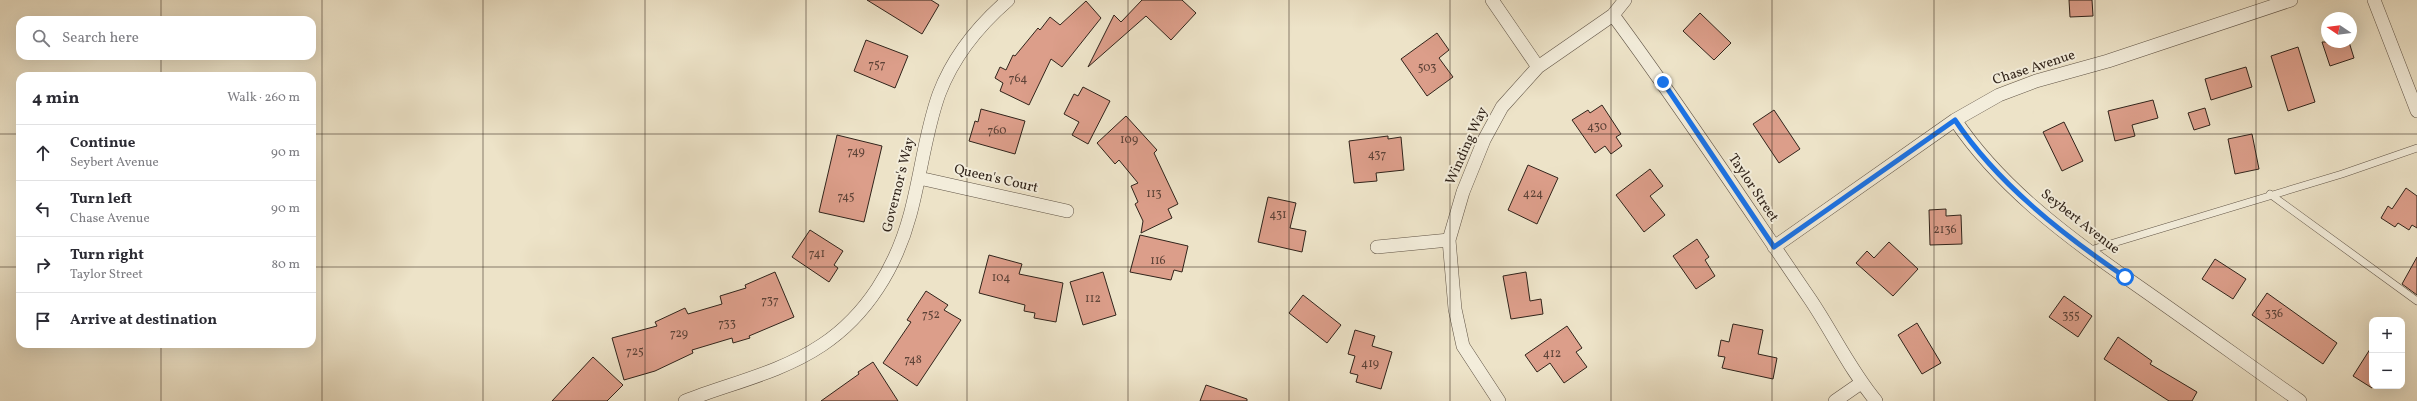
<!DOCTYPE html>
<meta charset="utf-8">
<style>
body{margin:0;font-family:Vollkorn,serif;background:#f2f2f3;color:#2b2b33}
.controls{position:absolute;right:12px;bottom:12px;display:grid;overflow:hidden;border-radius:8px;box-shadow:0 4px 16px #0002}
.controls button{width:36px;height:36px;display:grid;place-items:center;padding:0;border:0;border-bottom:1px solid #e1e1e2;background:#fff;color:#2b2b33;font:20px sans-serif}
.compass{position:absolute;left:2321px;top:12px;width:36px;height:36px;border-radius:50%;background:#fff;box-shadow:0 4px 16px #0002;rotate:283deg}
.stop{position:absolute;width:12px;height:12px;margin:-9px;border:3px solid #1a73e8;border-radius:50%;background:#fff}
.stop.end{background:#1a73e8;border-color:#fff;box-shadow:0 1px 4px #0008}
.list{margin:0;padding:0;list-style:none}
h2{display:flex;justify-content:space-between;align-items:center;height:52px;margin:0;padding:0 16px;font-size:17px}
h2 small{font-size:13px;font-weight:400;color:#7c7c81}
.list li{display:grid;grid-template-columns:26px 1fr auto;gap:12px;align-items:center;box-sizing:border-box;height:56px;padding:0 16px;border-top:1px solid #e1e1e2}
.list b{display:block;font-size:15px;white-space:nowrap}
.list p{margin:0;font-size:13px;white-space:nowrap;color:#7c7c81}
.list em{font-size:13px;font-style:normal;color:#7c7c81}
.icon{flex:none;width:22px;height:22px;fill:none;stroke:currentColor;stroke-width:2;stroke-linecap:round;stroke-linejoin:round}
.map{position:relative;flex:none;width:2417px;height:401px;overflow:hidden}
.search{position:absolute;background:#fff;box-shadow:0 4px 16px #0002;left:16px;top:16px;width:300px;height:44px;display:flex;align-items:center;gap:10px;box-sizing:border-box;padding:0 14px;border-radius:12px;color:#7c7c81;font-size:15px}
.panel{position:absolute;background:#fff;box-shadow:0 4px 16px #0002;left:16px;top:72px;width:300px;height:276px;border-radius:12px}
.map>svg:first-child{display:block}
.building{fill:#dc9e8a;stroke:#31241b}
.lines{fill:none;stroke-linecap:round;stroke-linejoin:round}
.service-casing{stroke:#605446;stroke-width:8}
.minor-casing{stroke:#605446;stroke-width:14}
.service{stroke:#f3eddb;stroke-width:7}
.minor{stroke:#f3eddb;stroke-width:13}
.route{stroke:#1a73e8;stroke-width:5}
.grid{fill:none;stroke:#31241b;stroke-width:1;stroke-opacity:0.55}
.labels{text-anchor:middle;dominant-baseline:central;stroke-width:4;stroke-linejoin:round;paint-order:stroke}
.number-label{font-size:12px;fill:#5c4237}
.street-label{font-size:14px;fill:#31241b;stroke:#f3eddb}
</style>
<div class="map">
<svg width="2417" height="401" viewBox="0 0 2417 401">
<rect width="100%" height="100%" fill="#ede3c8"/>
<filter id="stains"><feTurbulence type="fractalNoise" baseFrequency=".005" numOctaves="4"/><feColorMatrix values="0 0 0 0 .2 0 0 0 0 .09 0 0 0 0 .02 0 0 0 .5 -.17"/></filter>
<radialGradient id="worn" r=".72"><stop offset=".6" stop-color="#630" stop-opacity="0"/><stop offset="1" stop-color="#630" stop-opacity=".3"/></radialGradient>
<path class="building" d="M867,0H931L939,5L922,34Z
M1142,0H1182L1196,13L1171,40L1146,16L1088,67L1114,15L1121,22Z
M2069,0H2092L2093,16L2070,17Z
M1086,1L1101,18L1062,67L1051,59L1029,105L1000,91L1003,83L995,78L1000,67L1006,70L1013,55L1015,56L1038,28L1040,30L1050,17L1060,25Z
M1700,13L1731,43L1714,60L1683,31Z
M1437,33L1449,50L1439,58L1453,77L1427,96L1401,59Z
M866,40L908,56L895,88L854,71Z
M2322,42H2349L2354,58L2330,66Z
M2298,47L2315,102L2288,111L2271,56Z
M2246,67L2252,87L2211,100L2205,79Z
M1083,87L1110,101L1088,144L1072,135L1079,122L1064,114L1074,94L1078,96Z
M2153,100L2158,118L2132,125L2135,136L2115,141L2108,111Z
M1602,105L1621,134L1616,137L1622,146L1611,154L1605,146L1595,153L1572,120L1588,110L1590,113Z
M2205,108L2210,125L2194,130L2188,113Z
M981,109L1025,121L1015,154L969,141L975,121L978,122Z
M1774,110L1800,149L1779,163L1753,124Z
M1126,116L1157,150L1154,153L1178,204L1168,209L1172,218L1141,233L1143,221L1135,204L1138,202L1131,186L1138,183L1119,160L1115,164L1097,143Z
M2064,122L2083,161L2062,171L2043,132Z
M2252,134L2259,169L2235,174L2228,139Z
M837,135L882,146L864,222L819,212Z
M1388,136V139L1401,137L1404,170L1376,173L1377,181L1354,183L1349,141Z
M1528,165L1558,178L1537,224L1508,210Z
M1650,169L1663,186L1650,196L1665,215L1644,232L1616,195Z
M2406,188L2417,196V228L2412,225L2409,230L2398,223L2395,227L2381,218L2388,206L2392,209Z
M1268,197L1296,203L1290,228L1306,231L1302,252L1258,242Z
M1946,209V216L1961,215L1962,244L1930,245L1929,210Z
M810,230L843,251L834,265L838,268L829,282L792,257Z
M1140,235L1188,246L1182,272L1174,270L1171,280L1130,272Z
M1697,239L1709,257L1705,260L1715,276L1696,289L1673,256Z
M1889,242L1918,269L1893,296L1856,263L1867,251L1874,258Z
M989,255L1022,264L1019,274L1063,283L1056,322L1034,318L1035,313L1024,311L1025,305L979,293Z
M2417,257V295L2402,284Z
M2215,259L2246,279L2233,299L2202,279Z
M775,272L794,317L749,336L750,338L733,343L732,338L692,350L693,353L655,371L624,380L612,338L657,326L655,322L685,308L688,314L722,304L720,296L746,288L745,285Z
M1103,272L1116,315L1083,325L1070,282Z
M1526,272L1530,301L1541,299L1543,314L1511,319L1503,276Z
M926,291L948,305L944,310L961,320L917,386L883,363L911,322L907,320Z
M2267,293L2337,343L2323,364L2252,315Z
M1303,295L1341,325L1327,343L1289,313Z
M2064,296L2092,316L2078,337L2049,317Z
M1917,323L1941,363L1922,374L1898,335Z
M1733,324L1763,330L1758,354L1777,358L1773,379L1722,368L1725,357L1718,356L1721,340L1729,342Z
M1567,326L1582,348L1576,352L1587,367L1564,383L1550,363L1537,372L1525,355Z
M1355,330L1375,336L1372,346L1392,352L1381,389L1356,382L1358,375L1350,373L1355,356L1348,354Z
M2118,337L2152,361L2150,364L2197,392L2192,401H2169L2104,359Z
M2372,346V388L2353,376Z
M593,357L623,385L607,401H552Z
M873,362L898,401H821L859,374L858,372Z
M1206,385L1247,399V401H1200Z"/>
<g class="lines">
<defs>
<path id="service" d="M2270,194L2417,301
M2087,251L2342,174L2417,148"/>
<path id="minor" d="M1492,0L1538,67
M2374,0L2417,111
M1613,15C1682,108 1745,204 1810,299C1833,333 1850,370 1876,401
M1955,120C1998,184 2062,233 2125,277C2184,318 2242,360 2300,401
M919,178L1067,211
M1377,247L1449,240
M1774,247L1955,120L1999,95L2036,81L2108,61L2291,0
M685,401C731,383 780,373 822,345C867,315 896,267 910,215C921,175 925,133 939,94C953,57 978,26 1008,0
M1499,401L1463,346L1455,309L1449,240L1463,192L1484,140L1502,107L1538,67L1613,15L1625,0
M1835,401L1861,383"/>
</defs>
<use href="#service" class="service-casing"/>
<use href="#minor" class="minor-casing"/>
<use href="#service" class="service"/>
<use href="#minor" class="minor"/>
</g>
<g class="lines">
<path class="route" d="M1663,82L1774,247L1955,120C1997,183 2062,234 2125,277"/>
</g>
<path class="grid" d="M161,0V20M322,0V401M483,0V401M645,0V401M806,0V401M967,0V401M1128,0V401M1289,0V401M1450,0V401M1611,0V401M1772,0V401M1934,0V401M2095,0V401M2256,0V401M161,56V76M0,134H20M312,134H2417M0,267H20M312,267H2417M161,344V401"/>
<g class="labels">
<g class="number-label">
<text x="877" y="65">757</text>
<text x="1427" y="68">503</text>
<text x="1018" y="79">764</text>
<text x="1597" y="127">430</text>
<text x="997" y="131">760</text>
<text x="1129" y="140">109</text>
<text x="856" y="152">749</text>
<text x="1377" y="155">437</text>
<text x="1154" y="194">113</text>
<text x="1533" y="194">424</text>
<text x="846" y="197">745</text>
<text x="1278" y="215">431</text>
<text x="1945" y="230">2136</text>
<text x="817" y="254">741</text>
<text x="1158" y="261">116</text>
<text x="1001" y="278">104</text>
<text x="1093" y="299">112</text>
<text x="770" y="301">737</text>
<text x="2274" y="314">336</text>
<text x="931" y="315">752</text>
<text x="2071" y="316">355</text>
<text x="727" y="324">733</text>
<text x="679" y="334">729</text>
<text x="635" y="352">725</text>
<text x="1552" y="354">412</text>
<text x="913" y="360">748</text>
<text x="1370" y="364">419</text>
</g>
<g class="street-label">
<text transform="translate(2034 68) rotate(-18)">Chase Avenue</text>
<text transform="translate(1467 146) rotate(-66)">Winding Way</text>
<text transform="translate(996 179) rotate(13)">Queen's Court</text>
<text transform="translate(899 185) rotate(-76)">Governor's Way</text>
<text transform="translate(1753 188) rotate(56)">Taylor Street</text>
<text transform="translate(2080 222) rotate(38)">Seybert Avenue</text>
</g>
</g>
<rect width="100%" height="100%" filter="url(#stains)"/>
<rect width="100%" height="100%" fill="url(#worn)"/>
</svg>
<div class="controls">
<button>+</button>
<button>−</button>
</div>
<svg class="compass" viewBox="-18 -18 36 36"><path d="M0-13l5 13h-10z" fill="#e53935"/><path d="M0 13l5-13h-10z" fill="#7c7c81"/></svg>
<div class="stop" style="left:2125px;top:277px"></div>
<div class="stop end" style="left:1663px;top:82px"></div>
<div class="search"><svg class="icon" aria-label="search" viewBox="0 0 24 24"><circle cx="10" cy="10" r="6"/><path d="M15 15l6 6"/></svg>Search here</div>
<section class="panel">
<h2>4 min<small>Walk · 260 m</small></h2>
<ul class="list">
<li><svg class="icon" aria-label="ahead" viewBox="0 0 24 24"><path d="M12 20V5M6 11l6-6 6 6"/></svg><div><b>Continue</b><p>Seybert Avenue</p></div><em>90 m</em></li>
<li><svg class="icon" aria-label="left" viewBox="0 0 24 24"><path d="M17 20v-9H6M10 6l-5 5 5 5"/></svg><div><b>Turn left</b><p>Chase Avenue</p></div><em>90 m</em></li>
<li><svg class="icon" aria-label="right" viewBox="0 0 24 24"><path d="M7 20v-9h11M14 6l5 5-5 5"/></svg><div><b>Turn right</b><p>Taylor Street</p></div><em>80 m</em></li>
<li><svg class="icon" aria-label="arrive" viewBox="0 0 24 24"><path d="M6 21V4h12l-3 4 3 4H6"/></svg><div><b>Arrive at destination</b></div></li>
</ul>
</section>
</div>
